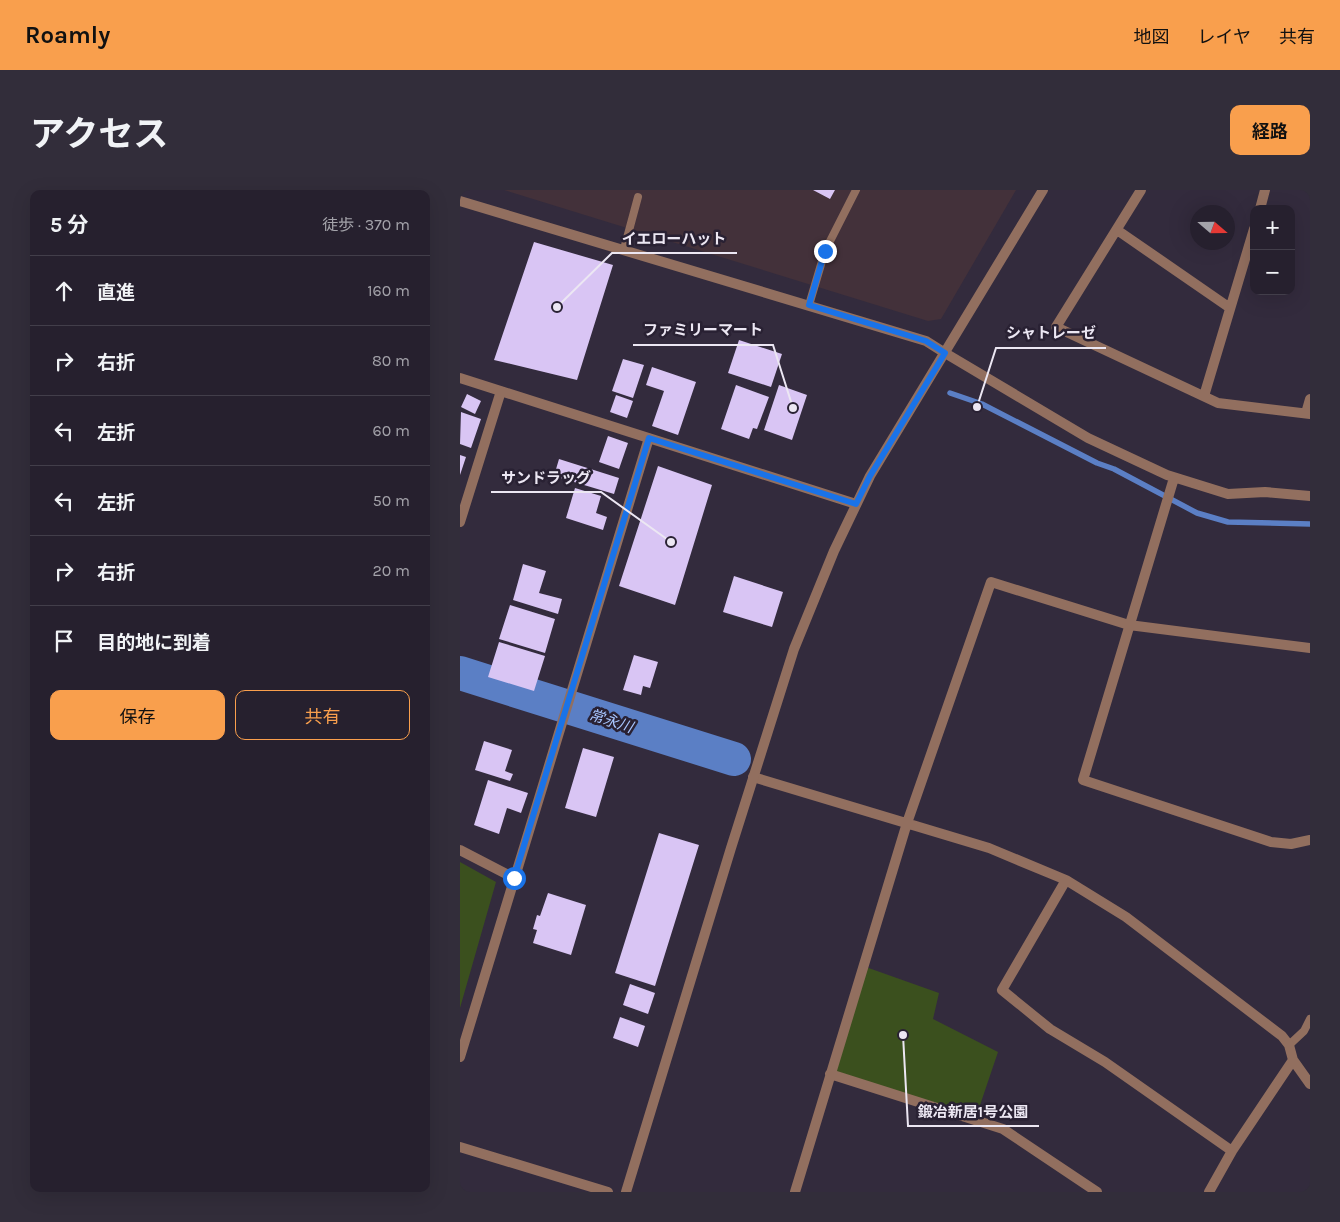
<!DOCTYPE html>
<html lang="ja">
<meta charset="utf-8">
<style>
body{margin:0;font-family:Karla,"Noto Sans JP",sans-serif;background:#322d3a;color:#f1f3f6}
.controls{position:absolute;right:15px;top:15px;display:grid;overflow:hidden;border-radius:10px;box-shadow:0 5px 20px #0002}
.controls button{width:45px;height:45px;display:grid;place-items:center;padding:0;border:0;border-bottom:1px solid #423e4a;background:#26202e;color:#f1f3f6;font:25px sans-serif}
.compass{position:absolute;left:730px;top:15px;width:45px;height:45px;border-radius:50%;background:#26202e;box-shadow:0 5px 20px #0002;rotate:110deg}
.stop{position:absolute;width:15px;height:15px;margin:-11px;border:4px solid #1a73e8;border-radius:50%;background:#fff}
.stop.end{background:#1a73e8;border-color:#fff;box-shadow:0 1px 5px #0008}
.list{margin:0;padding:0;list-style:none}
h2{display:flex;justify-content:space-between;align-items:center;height:65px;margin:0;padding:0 20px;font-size:21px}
h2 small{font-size:16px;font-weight:400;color:#a4a3aa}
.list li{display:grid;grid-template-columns:32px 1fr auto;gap:15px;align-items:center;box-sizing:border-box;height:70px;padding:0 20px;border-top:1px solid #423e4a}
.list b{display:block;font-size:19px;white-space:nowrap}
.list em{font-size:16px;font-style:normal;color:#a4a3aa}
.actions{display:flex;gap:10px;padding:15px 20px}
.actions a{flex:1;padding:11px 0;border:1px solid #f99f4d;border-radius:10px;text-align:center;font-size:18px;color:#f99f4d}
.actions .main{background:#f99f4d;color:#111}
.icon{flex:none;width:28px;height:28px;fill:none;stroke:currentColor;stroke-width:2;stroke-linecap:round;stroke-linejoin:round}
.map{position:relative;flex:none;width:850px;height:1002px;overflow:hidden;border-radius:10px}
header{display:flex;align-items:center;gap:30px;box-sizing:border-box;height:70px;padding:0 25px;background:#f99f4d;color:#111}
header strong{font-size:24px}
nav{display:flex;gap:28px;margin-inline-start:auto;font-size:18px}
.intro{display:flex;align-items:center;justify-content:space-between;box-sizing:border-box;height:120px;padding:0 30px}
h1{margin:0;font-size:35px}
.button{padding:12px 22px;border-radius:10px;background:#f99f4d;color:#111;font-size:18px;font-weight:700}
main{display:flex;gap:30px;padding:0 30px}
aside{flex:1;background:#26202e;border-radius:10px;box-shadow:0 5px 20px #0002}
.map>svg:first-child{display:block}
.commercial{fill:#43313a}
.green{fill:#3b501e}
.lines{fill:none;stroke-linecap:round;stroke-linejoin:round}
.stream{stroke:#5b7fc5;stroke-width:5.5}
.river{stroke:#5b7fc5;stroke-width:34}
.building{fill:#d9c5f4}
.service{stroke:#926f5f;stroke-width:8}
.minor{stroke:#926f5f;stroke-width:10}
.tertiary{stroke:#926f5f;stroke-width:10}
.route{stroke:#1a73e8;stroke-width:6}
.labels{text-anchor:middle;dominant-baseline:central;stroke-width:5;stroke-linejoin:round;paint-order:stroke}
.water-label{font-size:15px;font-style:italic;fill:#a7c5fe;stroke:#292133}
.leader{fill:none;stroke:#ece7f3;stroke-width:2}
.callout-dot{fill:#ece7f3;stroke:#292133;stroke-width:2}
.callout-label{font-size:15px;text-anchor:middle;font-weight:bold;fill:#ece7f3;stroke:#292133;stroke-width:5;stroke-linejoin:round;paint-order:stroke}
</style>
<header>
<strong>Roamly</strong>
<nav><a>地図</a><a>レイヤ</a><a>共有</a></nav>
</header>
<div class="intro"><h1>アクセス</h1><a class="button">経路</a></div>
<main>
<aside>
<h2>5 分<small>徒歩 · 370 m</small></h2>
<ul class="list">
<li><svg class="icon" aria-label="ahead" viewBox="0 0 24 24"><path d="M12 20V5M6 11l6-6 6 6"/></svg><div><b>直進</b></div><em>160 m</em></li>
<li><svg class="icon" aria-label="right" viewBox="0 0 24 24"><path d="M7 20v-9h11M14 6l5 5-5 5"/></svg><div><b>右折</b></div><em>80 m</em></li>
<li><svg class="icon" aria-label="left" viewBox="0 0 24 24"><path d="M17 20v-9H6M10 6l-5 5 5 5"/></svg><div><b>左折</b></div><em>60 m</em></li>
<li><svg class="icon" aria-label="left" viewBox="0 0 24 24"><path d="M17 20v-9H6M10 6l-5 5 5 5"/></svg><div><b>左折</b></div><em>50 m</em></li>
<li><svg class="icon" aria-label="right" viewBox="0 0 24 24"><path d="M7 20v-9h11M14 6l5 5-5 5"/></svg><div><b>右折</b></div><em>20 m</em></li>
<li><svg class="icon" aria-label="arrive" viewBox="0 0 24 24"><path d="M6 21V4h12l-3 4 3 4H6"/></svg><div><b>目的地に到着</b></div></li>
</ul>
<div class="actions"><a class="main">保存</a><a>共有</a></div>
</aside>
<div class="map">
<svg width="850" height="1002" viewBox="0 0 850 1002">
<rect width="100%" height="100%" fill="#332b3d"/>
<path class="commercial" d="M44,0H556L481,129L468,131Z"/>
<path class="green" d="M0,672L36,692L0,818Z
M403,776L479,803L473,829L538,862L517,924L370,884Z"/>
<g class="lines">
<path class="stream" d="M490,203L522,214L637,273L654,279L737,323L768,332L850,334"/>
<path class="river" d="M0,483L274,569"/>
</g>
<path class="building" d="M353,0H375L370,9Z
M74,52L153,75L117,190L34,170Z
M279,150L322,164L311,197L268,183Z
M163,169L184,175L173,208L152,201Z
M192,177L236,192L218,245L192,236L204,201L186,195Z
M276,195L309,207L297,239L293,238L289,249L261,239Z
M319,195L347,205L332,250L304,240Z
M7,204L21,211L15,224L1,217Z
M156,205L173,211L167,228L150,222Z
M1,222L21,229L11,258L0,254Z
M148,246L168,253L159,279L139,272Z
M0,265L6,267L0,285Z
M99,269L159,288L154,304L94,286Z
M198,276L252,295L215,415L159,396Z
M115,298L141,306L136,323L147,327L143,340L106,328Z
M63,374L86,381L79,403L102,409L98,424L53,410Z
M274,386L323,402L312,437L263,422Z
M50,415L95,429L85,463L39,449Z
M39,452L85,466L74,501L28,487Z
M174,465L198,472L190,498L183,496L181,505L163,500Z
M24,551L52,560L45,581L53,584L50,591L15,580Z
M123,558L154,567L136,627L105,618Z
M28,590L68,603L61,623L47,618L39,644L14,635Z
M199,643L239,655L195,796L155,783Z
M88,703L126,715L111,765L73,753L77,740L73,739L77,725L80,726Z
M170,794L195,803L188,824L163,815Z
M160,827L185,836L178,857L153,848Z"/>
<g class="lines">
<path class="service" d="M164,59L178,7
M349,115L365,61L396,0
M829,855L844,841L850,829"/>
<path class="minor" d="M681,0L596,137L758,213L850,224
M800,19L805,0
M657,40L770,118
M485,163L628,248L707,285L768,304L805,302L850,306
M0,188L396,314
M744,206L794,39
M846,223L850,209
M714,288L623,590L811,652L831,654L850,650
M0,332L41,201
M293,587L529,658L606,690L666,727L822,846L829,855L833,870L850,894
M0,660L54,688
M606,690L542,800L590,839L645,872L772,961
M0,867L189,248
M370,884L543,939L637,1002
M0,957L148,1002
M335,1002L447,633L531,392L669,435L850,458
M749,1002L772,961L833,870"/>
<path class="tertiary" d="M0,11L466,151L485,163
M166,1002L271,658L334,459L374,361L410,286L583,0"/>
</g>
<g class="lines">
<path class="route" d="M54,688L189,248L396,314L410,286L485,163L466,151L349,115L365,61"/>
</g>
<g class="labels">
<g class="water-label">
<text transform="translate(151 531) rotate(18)">常永川</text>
</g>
</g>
<path class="leader" d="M97 117L152 63H277M333 218L313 155H173M517 217L536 158H646M211 352L141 302H31M443 845L448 936H579"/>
<g class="callout-dot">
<circle cx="97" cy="117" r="5"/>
<circle cx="333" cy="218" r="5"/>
<circle cx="517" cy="217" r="5"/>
<circle cx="211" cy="352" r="5"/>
<circle cx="443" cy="845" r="5"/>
</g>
<g class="callout-label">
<text x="214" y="54">イエローハット</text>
<text x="243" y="145">ファミリーマート</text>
<text x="591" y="148">シャトレーゼ</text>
<text x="86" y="293">サンドラッグ</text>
<text x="513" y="927">鍛冶新居1号公園</text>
</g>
</svg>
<div class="controls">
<button>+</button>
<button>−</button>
</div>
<svg class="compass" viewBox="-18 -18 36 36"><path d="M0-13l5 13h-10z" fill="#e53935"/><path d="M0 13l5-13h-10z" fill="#a4a3aa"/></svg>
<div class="stop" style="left:54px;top:688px"></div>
<div class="stop end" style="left:365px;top:61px"></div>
</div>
</main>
